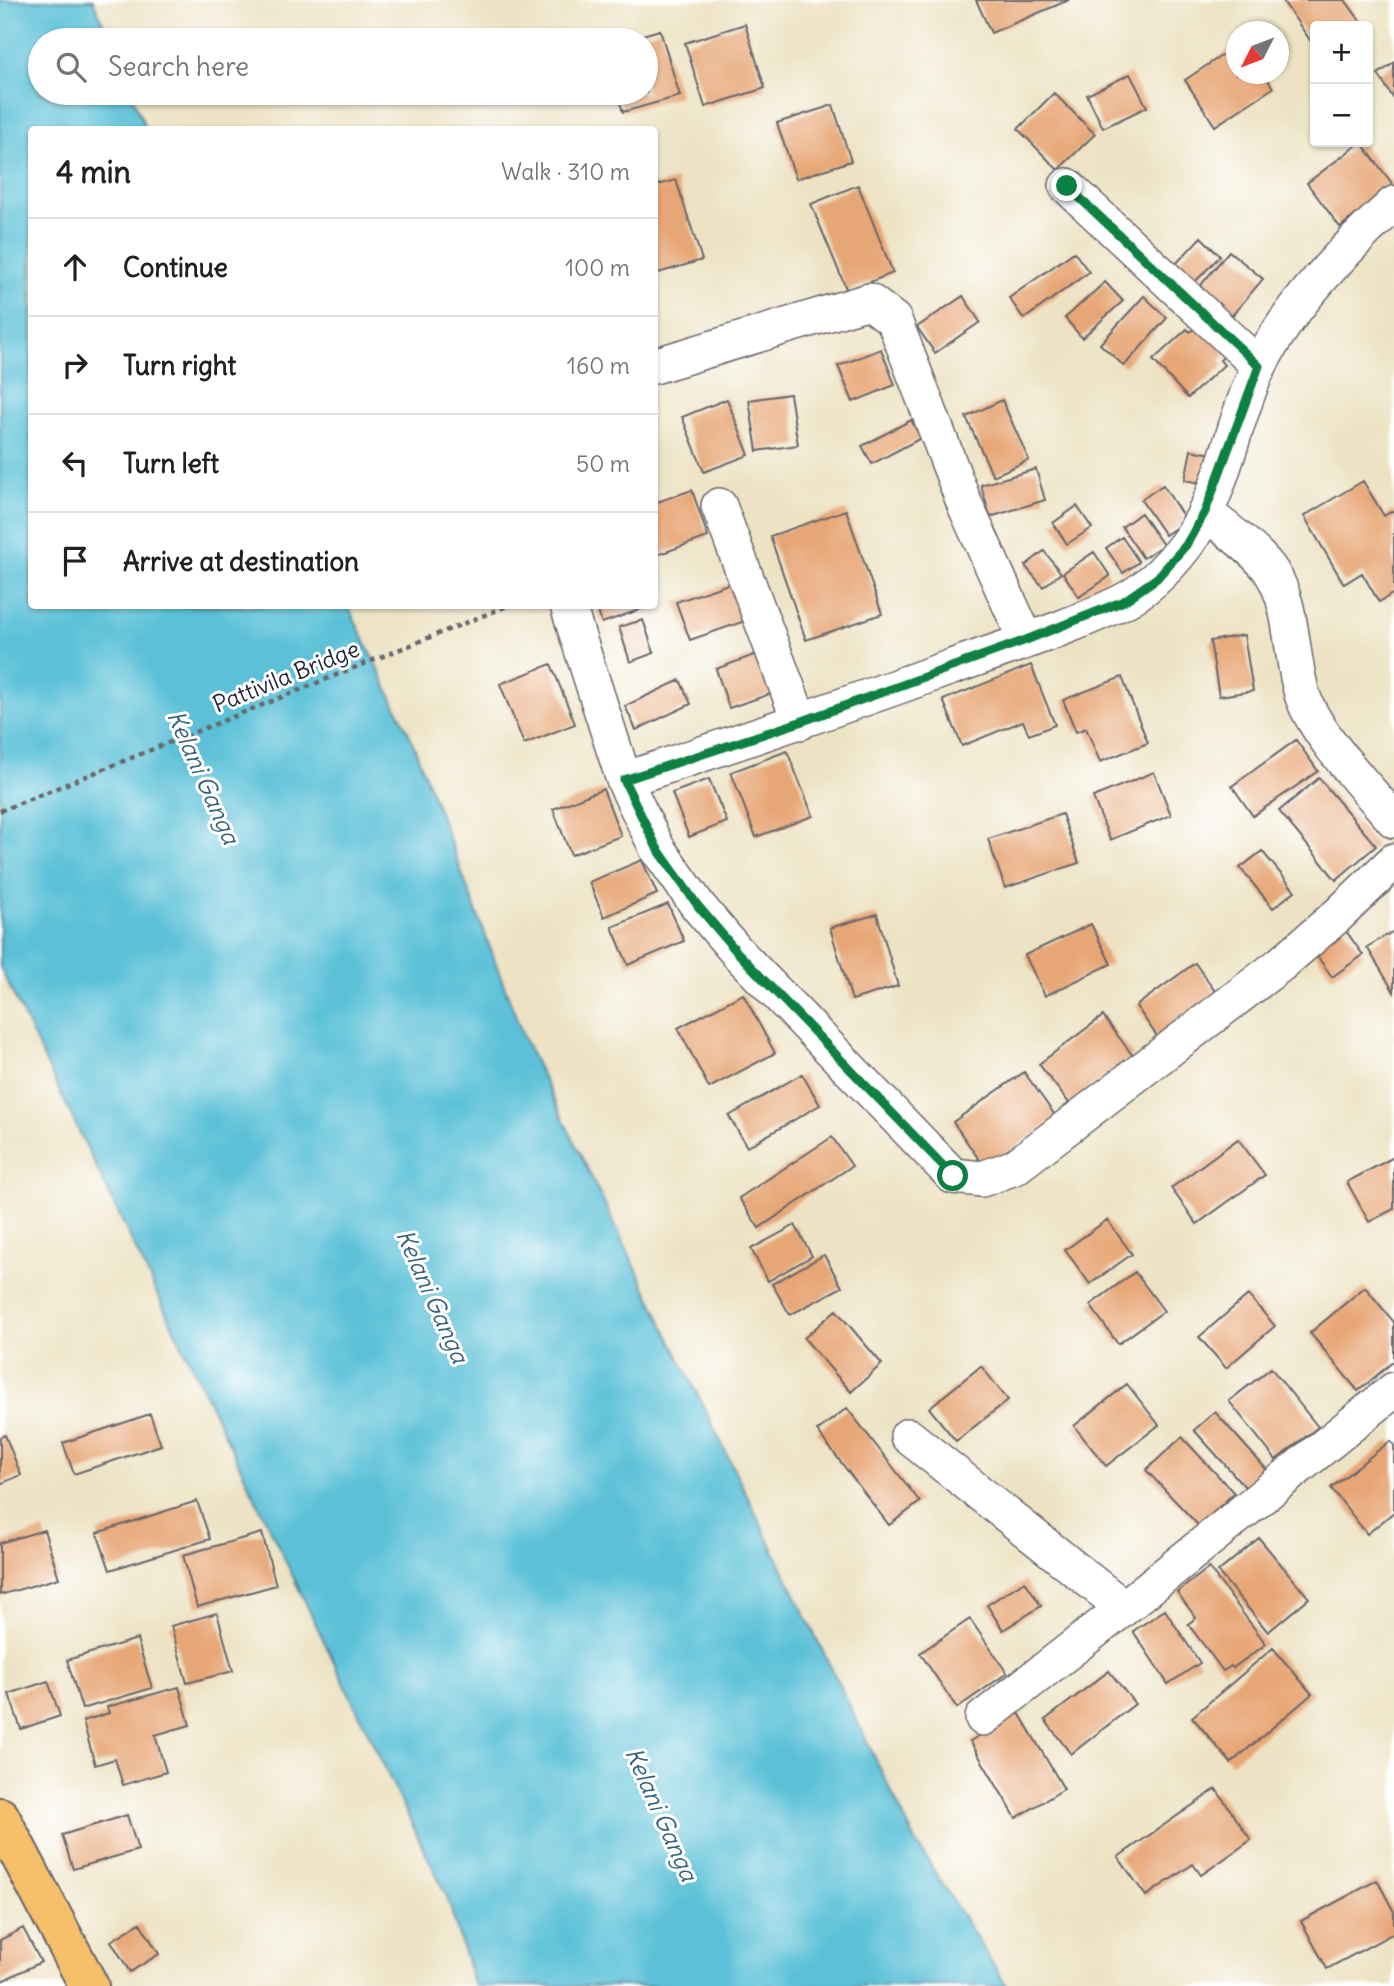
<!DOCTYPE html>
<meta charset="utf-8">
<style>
body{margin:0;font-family:Delius,sans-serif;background:#f6f6f6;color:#202124}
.controls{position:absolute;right:21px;top:21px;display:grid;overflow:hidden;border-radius:7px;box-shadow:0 2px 5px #0004}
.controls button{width:63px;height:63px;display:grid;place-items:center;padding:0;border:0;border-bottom:2px solid #e0e0e0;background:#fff;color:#202124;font:35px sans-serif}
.compass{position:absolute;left:1226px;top:21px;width:63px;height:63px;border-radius:50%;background:#fff;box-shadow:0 2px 5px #0004;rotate:228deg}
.stop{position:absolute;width:21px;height:21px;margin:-16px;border:5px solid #0b8043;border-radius:50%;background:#fff}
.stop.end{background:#0b8043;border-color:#fff;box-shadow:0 2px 7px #0008}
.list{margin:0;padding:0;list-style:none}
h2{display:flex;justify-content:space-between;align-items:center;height:91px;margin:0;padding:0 28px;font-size:30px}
h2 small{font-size:23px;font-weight:400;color:#757577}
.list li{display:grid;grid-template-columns:46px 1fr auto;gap:21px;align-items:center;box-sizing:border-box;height:98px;padding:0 28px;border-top:2px solid #e0e0e0}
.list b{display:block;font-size:26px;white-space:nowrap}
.list em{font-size:23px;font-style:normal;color:#757577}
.icon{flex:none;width:38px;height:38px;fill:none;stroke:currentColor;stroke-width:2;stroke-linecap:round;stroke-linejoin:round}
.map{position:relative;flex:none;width:1394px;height:1986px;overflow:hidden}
.search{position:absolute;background:#fff;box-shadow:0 2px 5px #0004;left:28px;top:28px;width:630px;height:77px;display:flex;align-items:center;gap:18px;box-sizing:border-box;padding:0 24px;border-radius:38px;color:#757577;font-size:26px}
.panel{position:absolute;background:#fff;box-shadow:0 2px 5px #0004;left:28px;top:126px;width:630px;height:483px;border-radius:7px}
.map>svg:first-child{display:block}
.water{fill:#5bc1d8;stroke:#3e728a;stroke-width:2}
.building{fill:#e7a675}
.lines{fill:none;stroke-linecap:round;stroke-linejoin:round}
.minor-casing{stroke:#69666b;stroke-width:38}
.major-casing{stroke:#69666b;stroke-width:42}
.path{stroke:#69666b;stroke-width:4.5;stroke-dasharray:5 5;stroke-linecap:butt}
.minor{stroke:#fff;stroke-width:35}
.major{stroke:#f6c06b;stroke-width:38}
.route{stroke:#0b8043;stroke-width:9}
.labels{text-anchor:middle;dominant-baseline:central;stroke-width:6;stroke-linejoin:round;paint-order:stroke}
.street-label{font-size:23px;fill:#22223b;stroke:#fff}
.water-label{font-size:24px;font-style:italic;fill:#39627a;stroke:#fff}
</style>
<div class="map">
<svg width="1394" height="1986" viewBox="0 0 1394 1986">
<rect width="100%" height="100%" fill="#fff"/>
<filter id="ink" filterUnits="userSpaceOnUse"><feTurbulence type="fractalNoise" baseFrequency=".0143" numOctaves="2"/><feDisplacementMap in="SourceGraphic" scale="14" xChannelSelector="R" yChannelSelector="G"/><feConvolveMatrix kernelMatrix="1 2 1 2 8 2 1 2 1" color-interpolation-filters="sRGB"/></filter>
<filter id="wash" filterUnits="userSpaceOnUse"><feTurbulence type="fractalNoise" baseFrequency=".00686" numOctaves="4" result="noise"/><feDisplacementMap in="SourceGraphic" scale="28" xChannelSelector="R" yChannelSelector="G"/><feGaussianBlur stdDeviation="1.57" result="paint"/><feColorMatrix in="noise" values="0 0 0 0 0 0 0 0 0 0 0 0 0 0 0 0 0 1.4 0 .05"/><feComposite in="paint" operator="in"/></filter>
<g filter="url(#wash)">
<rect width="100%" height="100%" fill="#ede3c4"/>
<path class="water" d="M0,0H93L110,40H40V93H131L146,129L32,130V606H348L411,738L525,1041L917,1844L1007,1986H474L447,1897L0,967Z"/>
<g id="blocks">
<path class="building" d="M976,0H1069L991,33Z
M1282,0H1345L1361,22L1355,26H1315V47Z
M745,24L765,88L705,107L685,43Z
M660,30L680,96L623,112L617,93H646V40L628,39Z
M1236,46V74H1264L1273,88L1215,126L1185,80Z
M1394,63V99L1378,74Z
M1130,74L1147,107L1103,128L1087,95Z
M1054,93L1095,134L1058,170L1018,129Z
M833,105L851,161L796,179L777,123Z
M1361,142L1394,186L1340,227L1307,183Z
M676,180L702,260L655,274L654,186Z
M858,185L893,273L847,291L811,204Z
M1201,237L1220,256L1193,284L1174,266Z
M1229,251L1263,279L1229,319L1195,292Z
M1074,252L1089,272L1024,319L1009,298Z
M1105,282L1123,301L1082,338L1065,318Z
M963,296L980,322L935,353L917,327Z
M1144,296L1167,318L1124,366L1100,344Z
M1207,317L1234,347L1220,360L1224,365L1188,398L1153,360L1187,329L1190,332Z
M881,349L895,385L853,402L838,366Z
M790,394L798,445L757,451L749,400Z
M727,399L749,455L704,472L682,417Z
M1002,400L1029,460L993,476L966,417Z
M911,420L921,438L872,464L862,446Z
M1191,450L1217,455L1211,485L1185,480Z
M1036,469L1045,500L990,517L981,485Z
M1363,481L1384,516L1394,510V593L1379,602L1362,573L1344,584L1304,516Z
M1163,485L1186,521L1165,535L1141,500Z
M692,490L708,537L654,556V503Z
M1077,506L1092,528L1067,544L1053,523Z
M846,510L882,614L806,640L770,536Z
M1141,513L1163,545L1143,558L1122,527Z
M1122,537L1139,562L1123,573L1106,548Z
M1044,551L1061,573L1043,587L1025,566Z
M1094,552L1110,576L1079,597L1063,573Z
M731,583L745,621L690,640L676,602Z
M596,606H650L602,623Z
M643,620L654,653L630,662L619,627Z
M1244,635L1253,691L1219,696L1210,641Z
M765,651L779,691L729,708L716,669Z
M551,664L575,724L524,744L500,684Z
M1031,665L1055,725L1029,735L1023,721L962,746L943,700Z
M1122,677L1148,743L1100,762L1086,728L1076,732L1063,700Z
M680,680L691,704L636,730L625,706Z
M1296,740L1318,771L1253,816L1232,786Z
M787,751L813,816L756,837L731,772Z
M1154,772L1171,815L1110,840L1093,797Z
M1319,778L1376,846L1336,880L1279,811Z
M709,779L727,822L689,837L672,793Z
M603,789L621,836L571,855L553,809Z
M1062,814L1079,863L1005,888L988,839Z
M1262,851L1295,891L1273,908L1240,868Z
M642,860L657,894L604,917L589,882Z
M668,904L684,941L628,965L612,927Z
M877,914L898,986L852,1000L830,928Z
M1339,921L1363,955L1332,977L1308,943Z
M1091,924L1111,964L1045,996L1025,955Z
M1394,931V992L1367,947Z
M1195,963L1219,997L1159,1039L1136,1006Z
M743,994L775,1053L709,1088L678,1028Z
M1103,1016L1133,1056L1069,1103L1039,1064Z
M1024,1072L1057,1118L985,1168L953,1122Z
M802,1074L820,1105L747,1147L729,1116Z
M832,1137L852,1166L759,1228L739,1198Z
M1238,1139L1265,1175L1197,1224L1171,1188Z
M1394,1157V1209L1369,1222L1347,1182Z
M1107,1220L1132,1254L1090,1284L1065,1250Z
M795,1225L812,1256L768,1281L751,1249Z
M824,1255L842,1287L790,1315L772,1284Z
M1135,1272L1164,1311L1118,1344L1090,1305Z
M1365,1287L1394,1322V1361L1358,1391L1310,1333Z
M1248,1295L1275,1326L1226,1368L1199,1337Z
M836,1310L882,1364L851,1392L804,1338Z
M981,1366L1008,1400L956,1441L929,1408Z
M1271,1368L1318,1427L1276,1460L1229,1401Z
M1127,1384L1159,1425L1106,1466L1074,1426Z
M847,1408L920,1502L889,1525L817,1431Z
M1215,1412L1267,1470L1246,1488L1194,1430Z
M150,1414L161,1445L74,1474L63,1443Z
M5,1435L21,1475L0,1484V1437Z
M1182,1437L1234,1493L1199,1526L1146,1470Z
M1390,1441L1394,1445V1512L1367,1534L1331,1488Z
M197,1501L210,1539L110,1570L97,1533Z
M44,1530L59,1578L0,1595V1543Z
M262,1533L276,1585L197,1607L183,1555Z
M1259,1538L1309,1598L1268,1632L1218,1572Z
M1209,1568L1266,1644L1233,1668L1231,1666L1223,1671L1188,1624L1196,1618L1177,1592Z
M1025,1581L1041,1606L1003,1630L987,1605Z
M1165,1610L1200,1663L1168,1684L1133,1631Z
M217,1613L233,1671L187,1683L171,1626Z
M970,1619L1007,1673L957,1708L920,1653Z
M137,1639L152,1688L82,1709L67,1660Z
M1273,1648L1312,1694L1231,1763L1192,1717Z
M1109,1671L1135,1704L1071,1754L1045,1720Z
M48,1681L60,1716L21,1729L9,1694Z
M179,1687L190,1725L155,1735L166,1772L123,1785L115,1759L95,1765L83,1721L109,1713L107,1707Z
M1019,1713L1064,1789L1016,1818L970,1741Z
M1216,1789L1251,1840L1201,1875L1193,1864L1146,1896L1118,1857Z
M127,1815L138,1850L73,1869L62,1835Z
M1377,1880L1394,1912V1933L1327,1969L1301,1921Z
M140,1923L159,1954L130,1972L111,1941Z
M23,1928L41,1962L0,1982V1940Z"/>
</g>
</g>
<g filter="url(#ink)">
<use href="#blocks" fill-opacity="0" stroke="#69666b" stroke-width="2"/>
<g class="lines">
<defs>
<path id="minor" d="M1067,186L1259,366
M654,366L869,301L894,320L965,505L1026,640
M719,506L800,722
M1205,512C1224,528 1260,553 1272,573C1294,607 1290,658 1303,697C1316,735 1367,788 1394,820
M568,606L624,780L657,848L698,906L737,952L953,1176L982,1179L1015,1167L1281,964L1338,915L1394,861
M624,780C733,744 841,707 949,668C1007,647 1067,629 1122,602C1146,590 1168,568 1185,546C1223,498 1232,421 1259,366C1288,308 1346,247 1394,204
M908,1436L1124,1608
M983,1718L1124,1608L1394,1390"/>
<path id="major" d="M0,1817L89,1986"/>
</defs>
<use href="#minor" class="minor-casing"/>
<use href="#major" class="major-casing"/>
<path class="path" d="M0,811L507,606"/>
<use href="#minor" class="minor"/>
<use href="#major" class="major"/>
</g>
</g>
<g class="lines" filter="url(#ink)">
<path class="route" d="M953,1176L737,952L698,906L657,848L624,780L800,722L1026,640L1124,601L1157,578L1186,545L1205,512L1259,366L1067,186"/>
</g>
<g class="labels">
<g class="street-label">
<text transform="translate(286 676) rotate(-22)">Pattivila Bridge</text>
</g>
<g class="water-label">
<text transform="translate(204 777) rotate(66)">Kelani Ganga</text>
<text transform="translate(433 1296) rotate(66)">Kelani Ganga</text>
<text transform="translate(662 1814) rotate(66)">Kelani Ganga</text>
</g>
</g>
</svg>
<div class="controls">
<button>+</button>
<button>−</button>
</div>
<svg class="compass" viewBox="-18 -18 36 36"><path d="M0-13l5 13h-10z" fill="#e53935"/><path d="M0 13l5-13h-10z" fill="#757577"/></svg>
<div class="stop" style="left:953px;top:1176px"></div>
<div class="stop end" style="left:1067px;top:186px"></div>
<div class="search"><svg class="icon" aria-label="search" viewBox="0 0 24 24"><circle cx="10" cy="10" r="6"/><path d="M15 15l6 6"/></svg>Search here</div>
<section class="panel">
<h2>4 min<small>Walk · 310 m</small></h2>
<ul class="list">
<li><svg class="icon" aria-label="ahead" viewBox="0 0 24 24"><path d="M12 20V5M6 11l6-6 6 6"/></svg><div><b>Continue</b></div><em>100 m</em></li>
<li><svg class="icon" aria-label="right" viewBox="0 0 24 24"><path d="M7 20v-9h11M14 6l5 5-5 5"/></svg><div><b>Turn right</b></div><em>160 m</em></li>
<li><svg class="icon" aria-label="left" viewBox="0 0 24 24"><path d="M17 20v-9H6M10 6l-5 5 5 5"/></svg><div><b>Turn left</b></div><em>50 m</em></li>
<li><svg class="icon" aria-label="arrive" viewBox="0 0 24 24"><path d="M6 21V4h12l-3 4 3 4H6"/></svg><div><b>Arrive at destination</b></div></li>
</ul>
</section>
</div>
